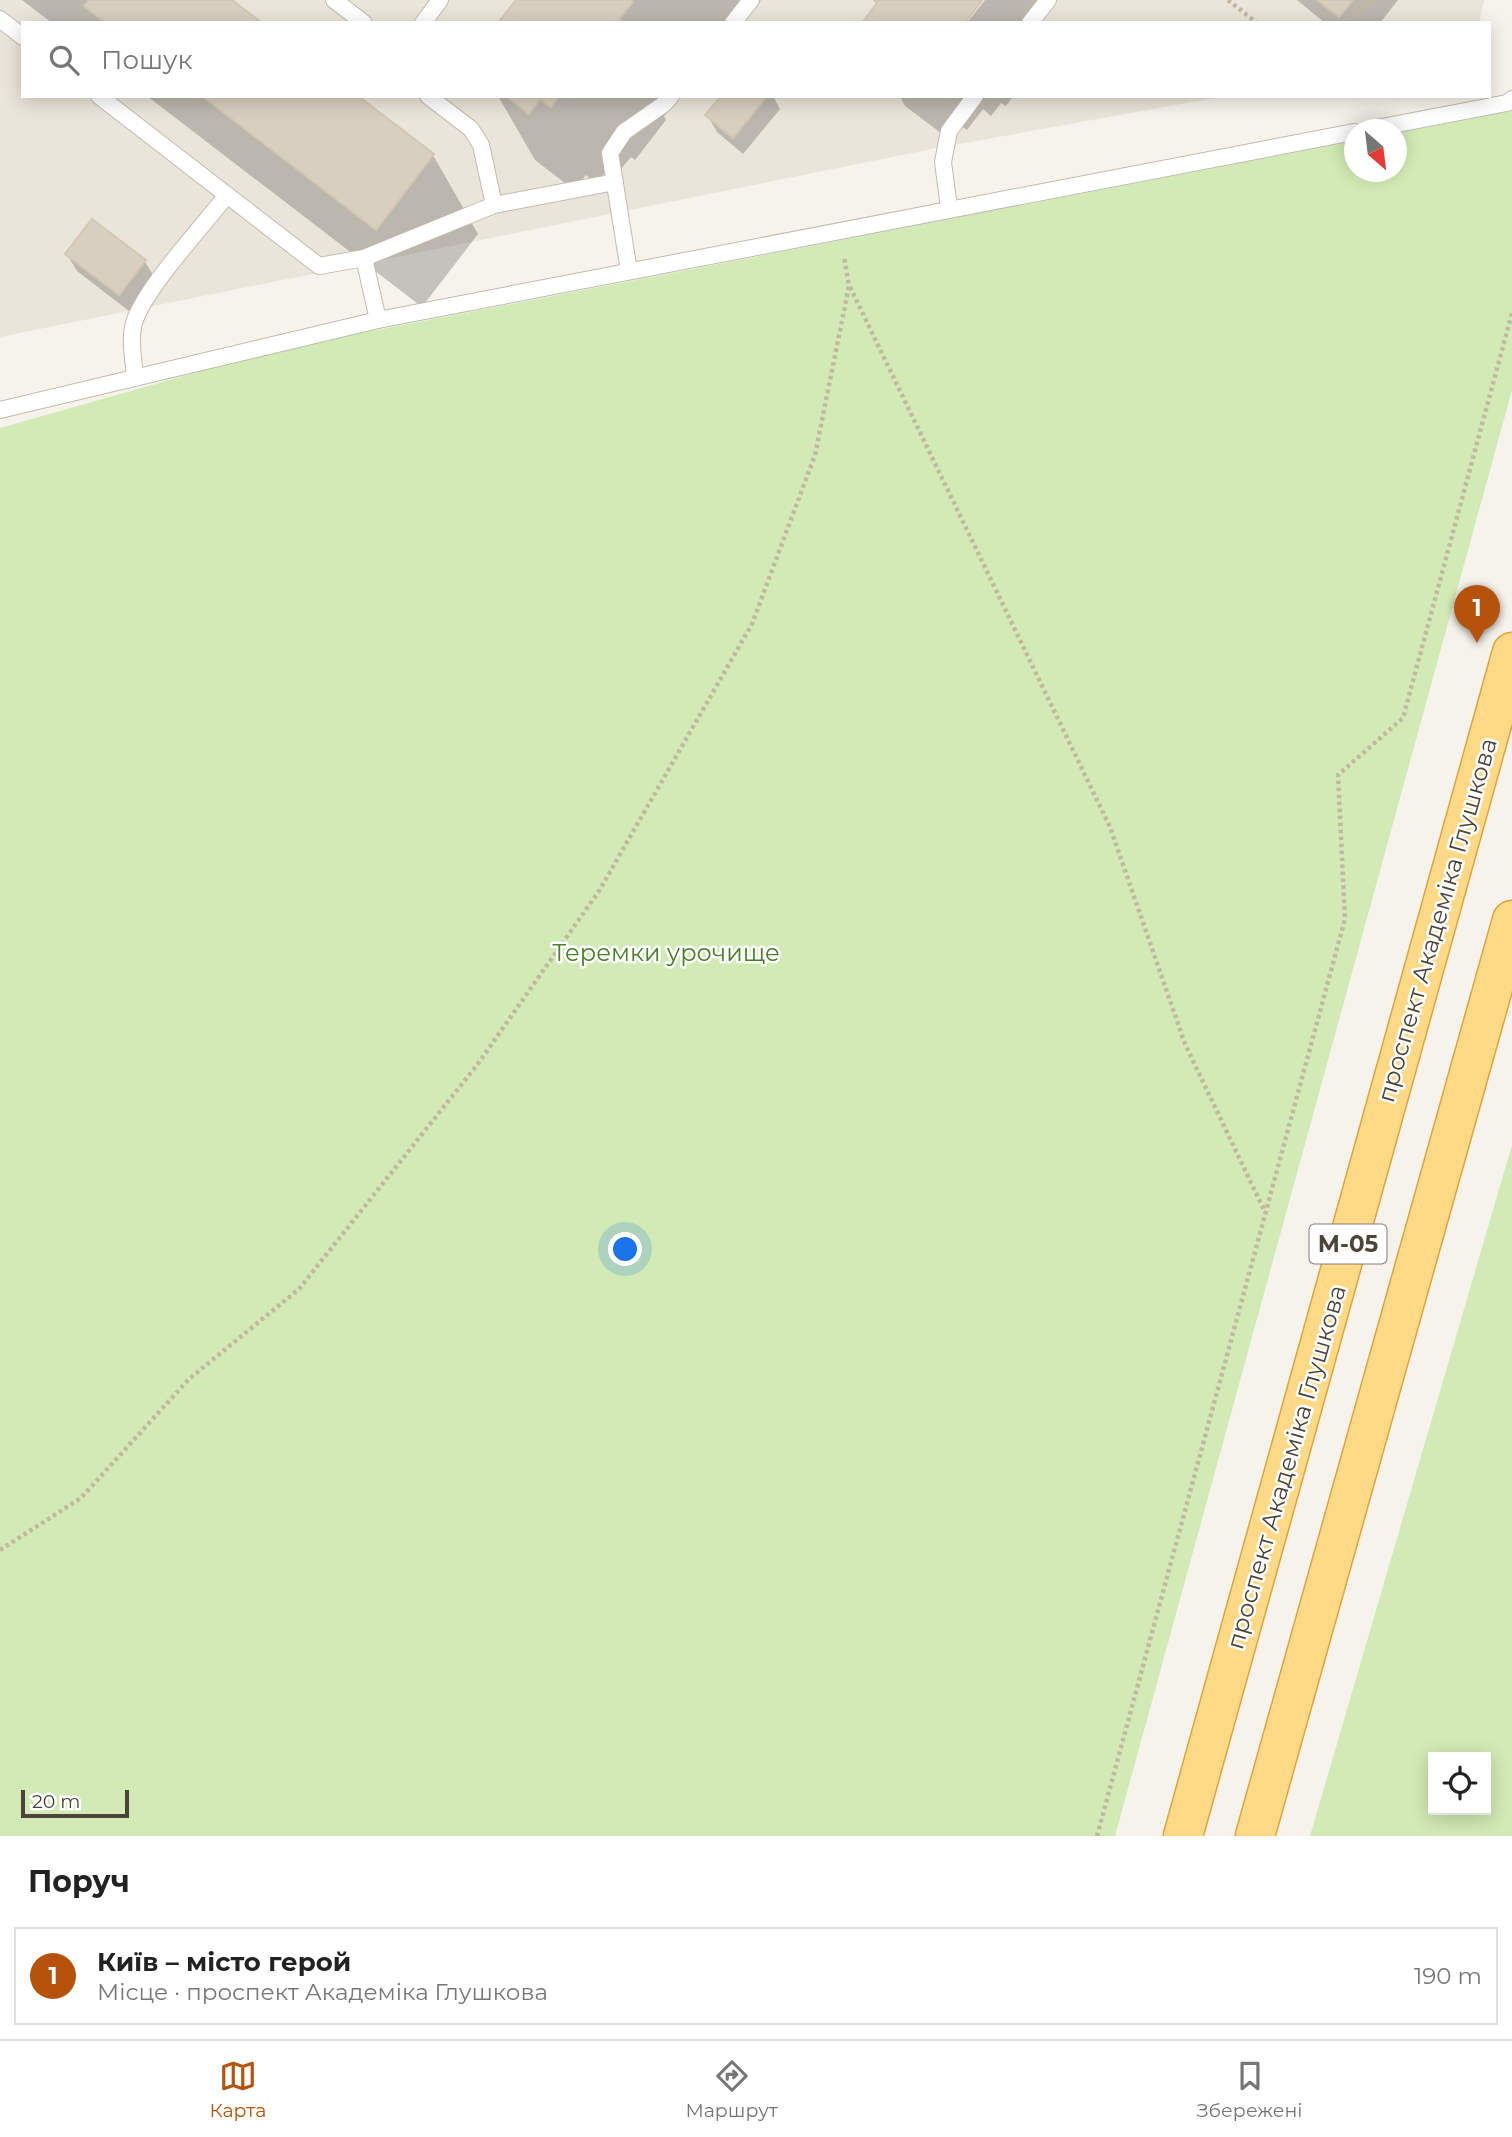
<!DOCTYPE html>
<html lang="uk">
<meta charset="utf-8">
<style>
body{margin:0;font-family:Montserrat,sans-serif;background:#f2f2f2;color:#222}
.controls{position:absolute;right:21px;bottom:21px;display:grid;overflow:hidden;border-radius:0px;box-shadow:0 4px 18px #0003}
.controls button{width:63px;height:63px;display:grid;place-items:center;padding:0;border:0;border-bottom:2px solid #e0e0e0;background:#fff;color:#222;font:35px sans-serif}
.compass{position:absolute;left:1344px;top:119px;width:63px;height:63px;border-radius:50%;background:#fff;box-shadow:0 4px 18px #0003;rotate:152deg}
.scale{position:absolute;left:21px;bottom:18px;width:108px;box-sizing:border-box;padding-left:7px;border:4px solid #4b4439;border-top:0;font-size:19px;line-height:24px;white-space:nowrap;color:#4b4439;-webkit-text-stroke:5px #fff;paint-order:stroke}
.you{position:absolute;left:626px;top:1250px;width:24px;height:24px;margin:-18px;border:5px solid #fff;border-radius:50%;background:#1a73e8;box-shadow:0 0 0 10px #1a73e833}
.badge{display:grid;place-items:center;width:46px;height:46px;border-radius:50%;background:#b45309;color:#fff;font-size:23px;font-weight:700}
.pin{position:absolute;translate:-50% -58px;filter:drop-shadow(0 2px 4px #0008)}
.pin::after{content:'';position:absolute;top:37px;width:24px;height:21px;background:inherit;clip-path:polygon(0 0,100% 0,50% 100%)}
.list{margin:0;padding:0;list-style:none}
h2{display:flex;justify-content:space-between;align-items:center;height:91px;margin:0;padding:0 28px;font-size:30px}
h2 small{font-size:23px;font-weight:400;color:#767676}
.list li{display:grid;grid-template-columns:46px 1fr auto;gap:21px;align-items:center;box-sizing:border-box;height:98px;margin:0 14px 14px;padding:0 14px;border:2px solid #e0e0e0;border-radius:0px}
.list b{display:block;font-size:26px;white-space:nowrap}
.list p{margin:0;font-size:23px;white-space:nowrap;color:#767676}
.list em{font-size:23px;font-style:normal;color:#767676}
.icon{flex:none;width:38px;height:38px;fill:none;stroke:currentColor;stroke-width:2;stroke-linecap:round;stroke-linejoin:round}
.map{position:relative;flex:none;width:1512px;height:1836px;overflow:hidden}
.search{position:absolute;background:#fff;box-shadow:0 4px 18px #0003;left:21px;right:21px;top:21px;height:77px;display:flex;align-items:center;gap:18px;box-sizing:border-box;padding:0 24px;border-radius:0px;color:#767676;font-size:26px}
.sheet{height:203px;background:#fff}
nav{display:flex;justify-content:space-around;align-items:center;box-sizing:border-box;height:98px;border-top:2px solid #e0e0e0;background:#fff;font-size:19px;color:#767676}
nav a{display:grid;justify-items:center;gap:4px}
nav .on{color:#b45309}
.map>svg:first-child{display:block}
.residential{fill:#eae5da}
.green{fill:#d2eab5;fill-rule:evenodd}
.shadow{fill:#0003}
.building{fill:#d8cfc1;stroke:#d3c7b4;stroke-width:2}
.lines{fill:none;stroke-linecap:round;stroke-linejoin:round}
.service-casing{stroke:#c2bbae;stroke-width:18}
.trunk-casing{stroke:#e0a43c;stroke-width:41}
.path{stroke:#c4b79f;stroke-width:4.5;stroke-dasharray:3.5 3.5;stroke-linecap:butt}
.service{stroke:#fff;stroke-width:16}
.trunk{stroke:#ffd985;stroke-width:38}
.labels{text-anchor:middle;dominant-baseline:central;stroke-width:5;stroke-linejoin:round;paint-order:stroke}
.shield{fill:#fff;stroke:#817c74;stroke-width:2}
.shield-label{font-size:23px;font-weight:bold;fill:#4b4439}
.street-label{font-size:24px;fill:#4b4439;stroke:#fff}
.park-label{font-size:24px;fill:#4a7f2a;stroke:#fff}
</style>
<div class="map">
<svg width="1512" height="1836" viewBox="0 0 1512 1836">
<rect width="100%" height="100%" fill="#f6f3ec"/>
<path class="residential" d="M0,0H1484L1479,23H23V96H1225L937,148L0,337Z"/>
<path class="green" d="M1512,111V390L1115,1836H0V428L279,349L1354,141V172H1396L1397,133Z
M1512,1145V1836H1310ZM1433,1757H1486V1810H1433Z"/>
<path class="shadow" d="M22,0H230L259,23H52Z
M518,0H761L743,23H500Z
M985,0H1052L1040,15L1044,23H967Z
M1297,0H1398L1380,23H1325Z
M147,96H355L433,155L478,234L422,307Z
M498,96H666L672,106L664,116L666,120L635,160L631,157L620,170L612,163L596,184L586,175L574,190L535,160Z
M723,96H773L780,109L743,154L717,132L707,115Z
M900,96H1013L1006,106L1001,103L991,116L983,109L967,130L956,122L945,136L905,106Z
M92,221L145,262L155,278L129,311L77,271L67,254Z"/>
<path class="building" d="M89,0H232L262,23H106L84,6Z
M516,0H630L633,2L619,19L623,23H498Z
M874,0H982L965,23H862L877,3Z
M1317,0H1353L1339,17Z
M202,96H358L434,154L376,230Z
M506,96H559L551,107L540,99L529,114Z
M721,96H767L733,138L705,115Z
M92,219L146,260L119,295L65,254Z"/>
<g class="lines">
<defs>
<path id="service" d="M334,0L364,23
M0,19L23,37
M423,23L440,0
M733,23L751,0
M1030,23L1048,0
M99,96L319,266L364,258L378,320
M428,96L471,129L481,145L494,205L615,182
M1366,130L1507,103L1512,99
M949,208L943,162L949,131L975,96
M364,258L494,205
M629,271L610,153L624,132L664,104L671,96
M135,378C134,361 129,340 134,323C144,289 203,226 227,195
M0,410L378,320L1354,132"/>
<path id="trunk" d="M1183,1836L1512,652
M1255,1836L1512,920"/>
</defs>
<use href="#service" class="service-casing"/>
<use href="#trunk" class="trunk-casing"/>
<path class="path" d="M1228,0L1257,23
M1349,23L1371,0
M850,287L1110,827L1185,1044L1265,1212
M0,1550L81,1498L189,1379L299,1289L477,1065L599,891L752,624L815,455L849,286L844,256
M1097,1836L1345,919L1338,775L1403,718L1512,313"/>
<use href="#service" class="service"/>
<use href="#trunk" class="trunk"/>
</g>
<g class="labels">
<rect class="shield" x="1309.5" y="1224.5" width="77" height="39" rx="5"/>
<g class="shield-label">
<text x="1348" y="1244">М-05</text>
</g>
<g class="street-label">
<text transform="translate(1437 920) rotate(-74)">проспект Академіка Глушкова</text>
<text transform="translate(1286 1467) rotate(-74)">проспект Академіка Глушкова</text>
</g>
<g class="park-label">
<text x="666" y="952">Теремки урочище</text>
</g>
</g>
</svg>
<div class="controls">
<button><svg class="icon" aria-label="locate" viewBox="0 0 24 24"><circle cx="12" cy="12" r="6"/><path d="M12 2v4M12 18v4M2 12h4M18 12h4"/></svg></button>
</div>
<svg class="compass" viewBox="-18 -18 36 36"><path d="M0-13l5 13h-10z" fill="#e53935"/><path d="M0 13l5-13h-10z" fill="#767676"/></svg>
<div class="scale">20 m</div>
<div class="you"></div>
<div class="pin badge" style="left:1477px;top:643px">1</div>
<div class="search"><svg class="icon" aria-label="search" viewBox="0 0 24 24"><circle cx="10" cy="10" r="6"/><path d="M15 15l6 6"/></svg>Пошук</div>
</div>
<section class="sheet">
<h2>Поруч<small></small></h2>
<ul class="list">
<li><span class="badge">1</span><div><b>Київ – місто герой</b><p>Місце · проспект Академіка Глушкова</p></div><em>190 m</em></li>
</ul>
</section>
<nav>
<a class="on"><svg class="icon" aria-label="map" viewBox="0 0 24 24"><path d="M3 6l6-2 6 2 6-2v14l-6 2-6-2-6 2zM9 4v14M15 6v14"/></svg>Карта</a>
<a><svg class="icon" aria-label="directions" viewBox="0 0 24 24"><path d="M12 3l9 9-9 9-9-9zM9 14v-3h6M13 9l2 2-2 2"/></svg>Маршрут</a>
<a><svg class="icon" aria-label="saved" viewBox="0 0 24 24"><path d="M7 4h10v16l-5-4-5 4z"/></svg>Збережені</a>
</nav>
